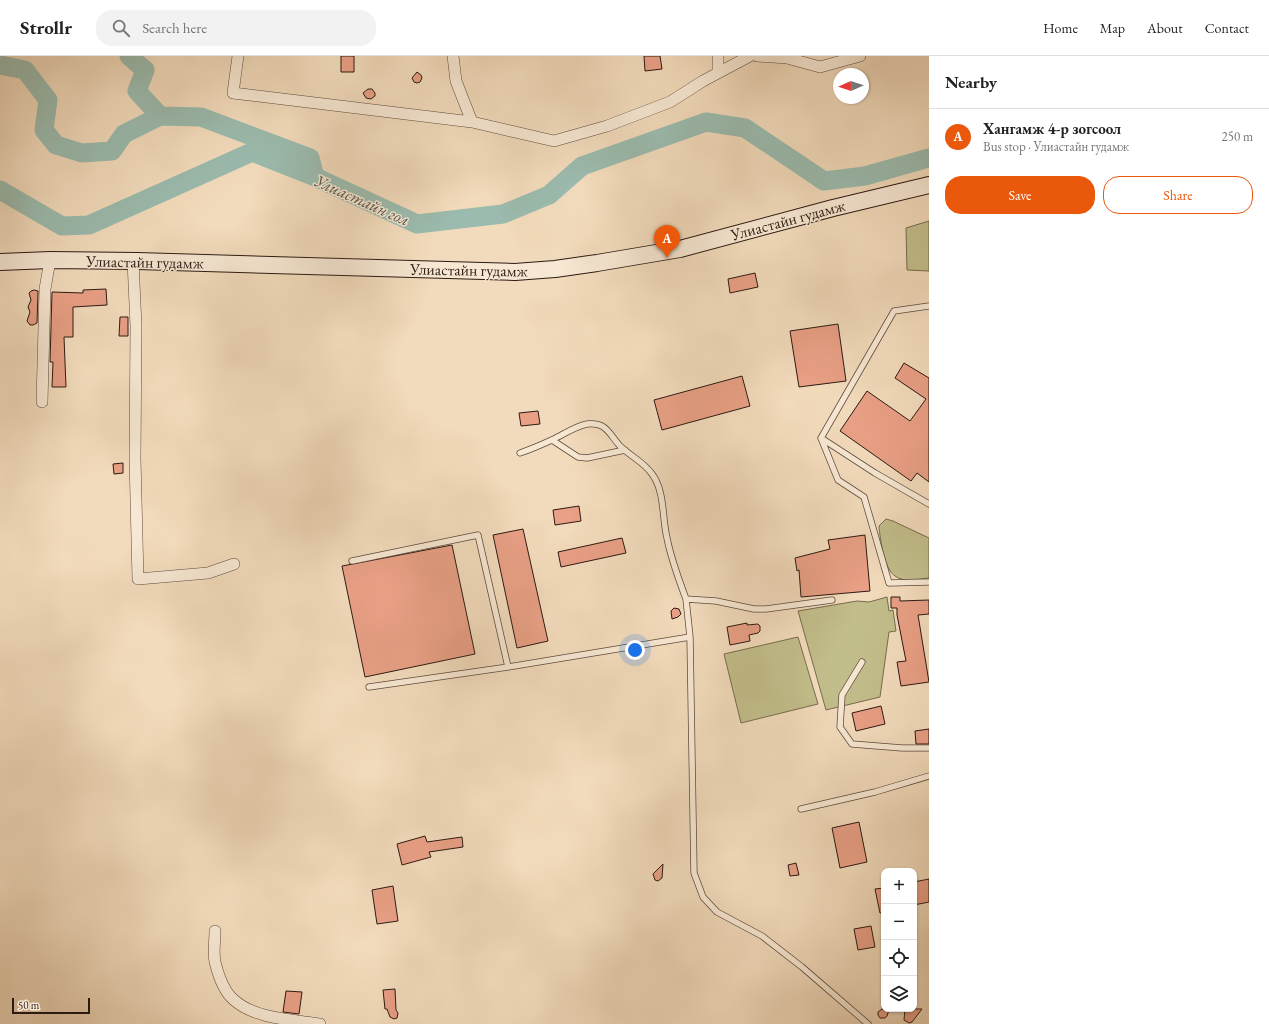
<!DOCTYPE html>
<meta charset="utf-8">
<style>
body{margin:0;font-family:"EB Garamond",serif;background:#f2f2f2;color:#222}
.controls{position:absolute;right:12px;bottom:12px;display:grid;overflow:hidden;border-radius:8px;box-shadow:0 1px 3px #0004}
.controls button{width:36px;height:36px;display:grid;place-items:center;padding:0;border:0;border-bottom:1px solid #e0e0e0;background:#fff;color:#222;font:20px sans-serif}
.compass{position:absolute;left:833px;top:12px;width:36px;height:36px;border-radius:50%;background:#fff;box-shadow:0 1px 3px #0004;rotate:267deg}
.scale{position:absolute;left:12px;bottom:10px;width:78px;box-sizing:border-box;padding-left:4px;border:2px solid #2c1a13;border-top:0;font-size:11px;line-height:14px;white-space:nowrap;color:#2c1a13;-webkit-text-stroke:3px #f7e8d3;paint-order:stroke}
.you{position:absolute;left:635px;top:594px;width:14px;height:14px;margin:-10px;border:3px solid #fff;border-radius:50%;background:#1a73e8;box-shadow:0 0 0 6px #1a73e833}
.badge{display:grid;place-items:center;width:26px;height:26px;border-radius:50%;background:#ea580c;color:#fff;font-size:13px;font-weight:700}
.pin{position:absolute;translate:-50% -33px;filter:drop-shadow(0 1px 2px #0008)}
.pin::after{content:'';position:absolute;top:21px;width:14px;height:12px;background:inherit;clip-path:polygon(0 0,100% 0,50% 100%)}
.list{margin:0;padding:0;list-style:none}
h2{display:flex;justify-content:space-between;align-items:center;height:52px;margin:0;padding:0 16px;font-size:17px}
h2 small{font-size:13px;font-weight:400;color:#767676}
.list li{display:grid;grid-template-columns:26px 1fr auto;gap:12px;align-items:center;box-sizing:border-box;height:56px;padding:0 16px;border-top:1px solid #e0e0e0}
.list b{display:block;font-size:15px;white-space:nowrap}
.list p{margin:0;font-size:13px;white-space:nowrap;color:#767676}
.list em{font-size:13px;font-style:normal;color:#767676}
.actions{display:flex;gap:8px;padding:12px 16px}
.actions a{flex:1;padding:9px 0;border:1px solid #ea580c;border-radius:16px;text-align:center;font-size:14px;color:#ea580c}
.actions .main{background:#ea580c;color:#fff}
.icon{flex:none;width:22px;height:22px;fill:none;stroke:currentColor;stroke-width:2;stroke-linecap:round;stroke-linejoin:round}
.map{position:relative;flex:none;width:929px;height:968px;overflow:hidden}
header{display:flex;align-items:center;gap:24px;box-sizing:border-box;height:56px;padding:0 20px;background:#fff;border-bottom:1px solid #e0e0e0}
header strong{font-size:19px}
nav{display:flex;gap:22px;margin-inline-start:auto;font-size:14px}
.search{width:280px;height:36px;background:#f2f2f2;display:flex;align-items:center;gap:10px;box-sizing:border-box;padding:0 14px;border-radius:16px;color:#767676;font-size:15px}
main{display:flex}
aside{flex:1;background:#fff}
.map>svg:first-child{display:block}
.green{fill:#c2be8b;stroke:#776c4f}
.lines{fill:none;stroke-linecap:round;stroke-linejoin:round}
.river{stroke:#9bbbae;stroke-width:19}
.building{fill:#e9a086;stroke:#2c1a13}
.service-casing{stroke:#5e4a3d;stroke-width:7}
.minor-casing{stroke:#5e4a3d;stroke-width:12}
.secondary-casing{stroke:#2c1a13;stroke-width:18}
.service{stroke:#f7e8d3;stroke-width:5.5}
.minor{stroke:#f7e8d3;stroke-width:11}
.secondary{stroke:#f7e8d3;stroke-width:16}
.labels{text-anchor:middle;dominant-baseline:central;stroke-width:3;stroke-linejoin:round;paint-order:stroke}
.street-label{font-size:16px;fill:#2c1a13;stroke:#f7e8d3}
.water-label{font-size:17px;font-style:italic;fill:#535249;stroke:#f7e8d3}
</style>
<header>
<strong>Strollr</strong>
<div class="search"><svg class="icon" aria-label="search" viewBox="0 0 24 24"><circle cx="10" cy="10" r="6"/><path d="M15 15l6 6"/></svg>Search here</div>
<nav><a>Home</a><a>Map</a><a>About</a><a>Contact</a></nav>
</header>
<main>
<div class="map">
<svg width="929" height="968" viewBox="0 0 929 968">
<rect width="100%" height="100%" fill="#f2dbbc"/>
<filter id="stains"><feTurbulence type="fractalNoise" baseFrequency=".005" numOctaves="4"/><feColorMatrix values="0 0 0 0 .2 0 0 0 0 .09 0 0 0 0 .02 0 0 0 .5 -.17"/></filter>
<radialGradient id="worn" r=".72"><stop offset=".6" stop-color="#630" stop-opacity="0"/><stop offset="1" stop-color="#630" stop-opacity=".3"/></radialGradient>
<path class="green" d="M929,165V215L907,214L906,172Z
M886,463L893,465L929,482V522C919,523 904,527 895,520C884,513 880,482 879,470Z
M887,541L889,555L893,554L896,575L889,576L880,641L826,654L798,555L857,545L869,546Z
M798,581L818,648L741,667L724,598Z"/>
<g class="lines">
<path class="river" d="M129,0L145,14L137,35L160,60
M0,9L25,14L48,44L44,74L56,89L82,97L112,95L124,78L160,60L201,61L310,102L315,121
M0,134L62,170L89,169L252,96L315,121L417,168L503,158L549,139L582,110L706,66L745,72L824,125L865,120L929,102"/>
</g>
<path class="building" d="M341,0H354V16H341Z
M644,0H660L662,13L645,15Z
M417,16L421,19L422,22L420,26L417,27L414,26L412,22Z
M368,33H372L375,37V40L371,43L366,42L363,37Z
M755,217L758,231L730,237L728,223Z
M106,233L107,249L73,251V281H64L66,331H52L53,306H50L52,236L83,237V234Z
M34,234L38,235L37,267L33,269H30L27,265L30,256L28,251L31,244L29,237L31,235Z
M120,261H128V280H119Z
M838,268L846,325L799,331L790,275Z
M904,307L929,322V426L917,417L911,425L840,375L867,335L910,365L926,343L895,322Z
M742,320L750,350L662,374L654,344Z
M538,355L540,368L521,370L519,357Z
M123,407V417L114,418L113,408Z
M579,450L581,465L555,469L553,454Z
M523,473L548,585L517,592L493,479Z
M865,479L870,535L801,541L799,514L797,515L795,502L830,493L828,484Z
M622,482L626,497L561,511L558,496Z
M452,489L475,598L365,621L342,510Z
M891,541H900V545L929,544V558L918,559L929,626L901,630L897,606L906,605L897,559V552H891Z
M674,552L679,553L681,558L678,561L672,563L671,555Z
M747,567V569L758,568L760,570V575L758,577L749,579L750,585L730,589L727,571Z
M881,650L885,668L856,675L852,657Z
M929,673V688H916L915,675Z
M859,766L867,806L840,812L832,772Z
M425,780L427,786L462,781L463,791L429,796L431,801L402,809L397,788Z
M796,807L799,819L790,820L788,809Z
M663,808L662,822L658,825L655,824L653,818Z
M929,823V846L914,849V826Z
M393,830L398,865L377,868L372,834Z
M884,832V856L880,857L875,833Z
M871,870L875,891L858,894L854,873Z
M395,933L396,954L398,957L397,962L394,963L390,961L387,953H385L383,934Z
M286,935L302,936L299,958L283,956Z
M882,953L889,954L887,960L885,962H880L878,959V956Z
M905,953H922L912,966L909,967L904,964Z"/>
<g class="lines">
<defs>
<path id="service" d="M929,250L894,255L821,382L838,424L864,441L889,527L929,526
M821,382L875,417L929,448
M552,384L578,401L587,402L625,394
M520,397C532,393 543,388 554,383C564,378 576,370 587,368C607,366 609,378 620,390C630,400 644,406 652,418C665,435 662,462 667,482C671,503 679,524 686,543L716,545L754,553H766L832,544
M352,505L478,479L508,611L369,631
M686,543L690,581L694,817L703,841L717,856L762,880L802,911L868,968
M862,606L842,639L840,671L852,688L902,692H929
M508,611L690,581
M801,753L875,736L929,720"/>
<path id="minor" d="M238,0L233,37L472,66L554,85L607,70L670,46L703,25L750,0
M453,0L456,25L472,66
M718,0V16
M757,0L787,2L820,11L860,0
M133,205L136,270L135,402L138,523L208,517L234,508
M42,346L45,233L50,204
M215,875C215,885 213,896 215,906C218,918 224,936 234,944C255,963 294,964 320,968"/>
<path id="secondary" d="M0,206L50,204L137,205L515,216L555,213L597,207L680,193L833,152L929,129"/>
</defs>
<use href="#service" class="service-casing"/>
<use href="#minor" class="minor-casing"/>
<use href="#secondary" class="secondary-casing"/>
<use href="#service" class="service"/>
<use href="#minor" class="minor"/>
<use href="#secondary" class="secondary"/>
</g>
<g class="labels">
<g class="street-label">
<text transform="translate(788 164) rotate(-15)">Улиастайн гудамж</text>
<text transform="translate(145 206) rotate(1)">Улиастайн гудамж</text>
<text transform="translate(469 214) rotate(1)">Улиастайн гудамж</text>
</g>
<g class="water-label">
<text transform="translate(362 144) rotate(24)">Улиастайн гол</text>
</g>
</g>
<rect width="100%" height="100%" filter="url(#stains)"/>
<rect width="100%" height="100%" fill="url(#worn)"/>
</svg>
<div class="controls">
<button>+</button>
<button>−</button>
<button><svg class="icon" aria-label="locate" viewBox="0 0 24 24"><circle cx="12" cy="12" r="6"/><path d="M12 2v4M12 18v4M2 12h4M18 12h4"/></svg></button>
<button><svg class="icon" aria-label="layers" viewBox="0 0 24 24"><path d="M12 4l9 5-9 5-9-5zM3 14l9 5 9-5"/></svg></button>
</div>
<svg class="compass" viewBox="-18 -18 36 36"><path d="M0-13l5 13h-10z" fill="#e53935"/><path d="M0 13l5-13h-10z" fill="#767676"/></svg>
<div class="scale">50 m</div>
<div class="you"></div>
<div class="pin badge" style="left:667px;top:202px">A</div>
</div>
<aside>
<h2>Nearby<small></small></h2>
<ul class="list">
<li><span class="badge">A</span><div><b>Хангамж 4-р зогсоол</b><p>Bus stop · Улиастайн гудамж</p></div><em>250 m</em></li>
</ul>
<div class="actions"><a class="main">Save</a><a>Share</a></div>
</aside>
</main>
